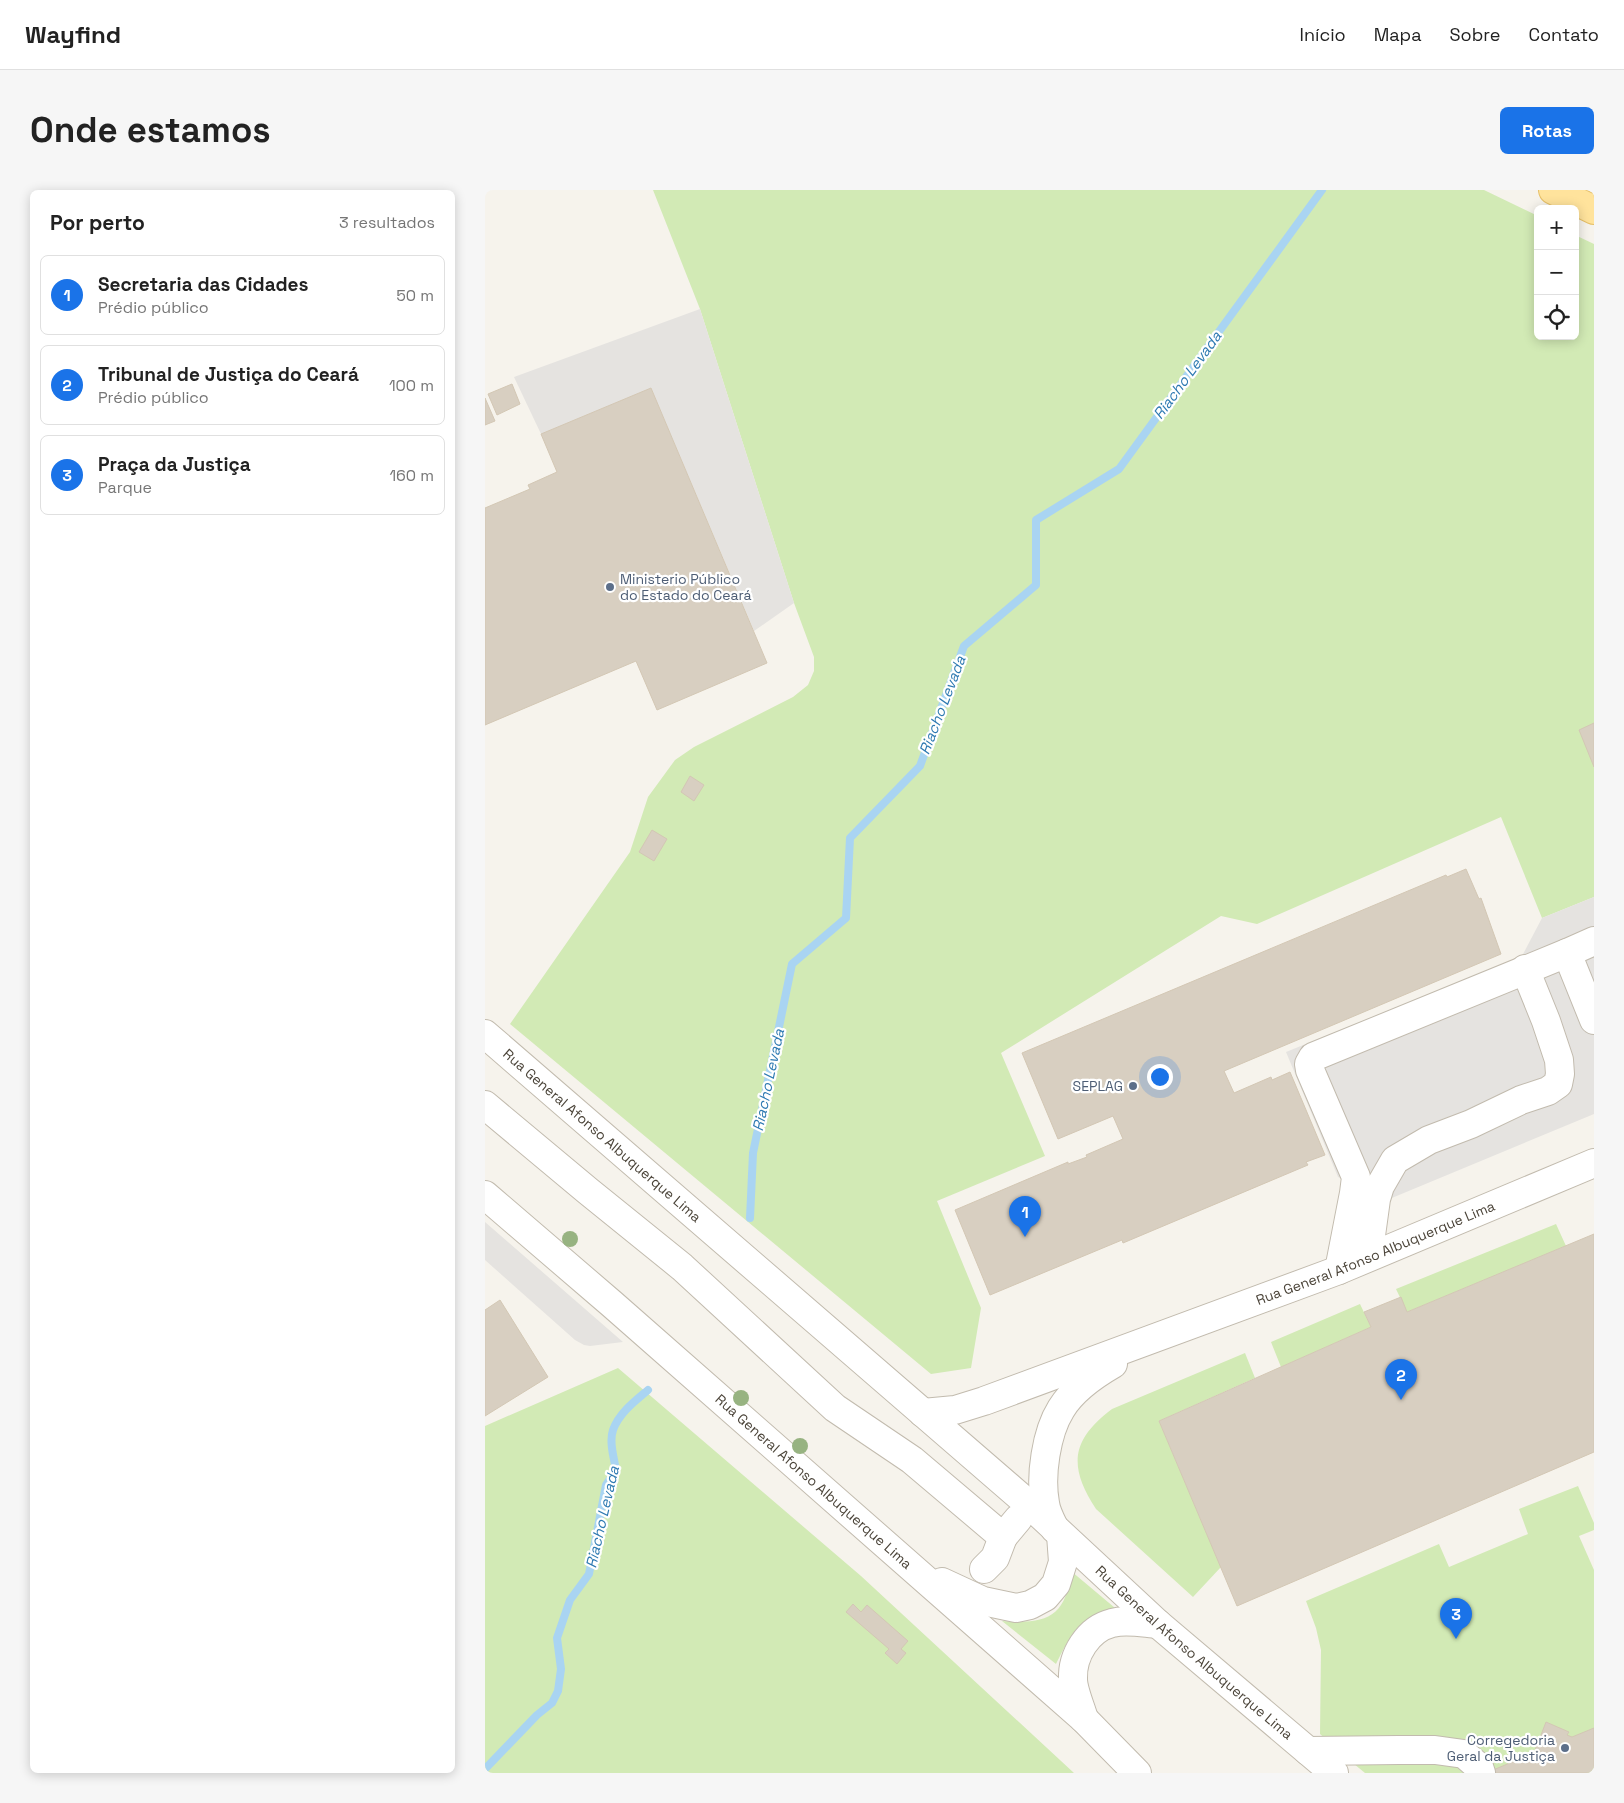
<!DOCTYPE html>
<html lang="pt">
<meta charset="utf-8">
<style>
body{margin:0;font-family:"Space Grotesk",sans-serif;background:#f6f6f6;color:#222}
.controls{position:absolute;right:15px;top:15px;display:grid;overflow:hidden;border-radius:8px;box-shadow:0 2px 12px #0003}
.controls button{width:45px;height:45px;display:grid;place-items:center;padding:0;border:0;border-bottom:1px solid #e0e0e0;background:#fff;color:#222;font:25px sans-serif}
.you{position:absolute;left:674px;top:886px;width:18px;height:18px;margin:-12px;border:4px solid #fff;border-radius:50%;background:#1a73e8;box-shadow:0 0 0 8px #1a73e833}
.badge{display:grid;place-items:center;width:32px;height:32px;border-radius:50%;background:#1a73e8;color:#fff;font-size:16px;font-weight:700}
.pin{position:absolute;translate:-50% -41px;filter:drop-shadow(0 1px 2px #0008)}
.pin::after{content:'';position:absolute;top:26px;width:18px;height:15px;background:inherit;clip-path:polygon(0 0,100% 0,50% 100%)}
.list{margin:0;padding:0;list-style:none}
h2{display:flex;justify-content:space-between;align-items:center;height:65px;margin:0;padding:0 20px;font-size:21px}
h2 small{font-size:16px;font-weight:400;color:#767676}
.list li{display:grid;grid-template-columns:32px 1fr auto;gap:15px;align-items:center;box-sizing:border-box;height:80px;margin:0 10px 10px;padding:0 10px;border:1px solid #e0e0e0;border-radius:8px}
.list b{display:block;font-size:19px;white-space:nowrap}
.list p{margin:0;font-size:16px;white-space:nowrap;color:#767676}
.list em{font-size:16px;font-style:normal;color:#767676}
.icon{flex:none;width:28px;height:28px;fill:none;stroke:currentColor;stroke-width:2;stroke-linecap:round;stroke-linejoin:round}
.map{position:relative;flex:none;width:1109px;height:1583px;overflow:hidden;border-radius:8px}
header{display:flex;align-items:center;gap:30px;box-sizing:border-box;height:70px;padding:0 25px;background:#fff;border-bottom:1px solid #e0e0e0}
header strong{font-size:24px}
nav{display:flex;gap:28px;margin-inline-start:auto;font-size:18px}
.intro{display:flex;align-items:center;justify-content:space-between;box-sizing:border-box;height:120px;padding:0 30px}
h1{margin:0;font-size:35px}
.button{padding:12px 22px;border-radius:8px;background:#1a73e8;color:#fff;font-size:18px;font-weight:700}
main{display:flex;gap:30px;padding:0 30px}
aside{flex:1;background:#fff;border-radius:8px;box-shadow:0 2px 12px #0003}
.map>svg:first-child{display:block}
.green{fill:#d2eab5}
.parking{fill:#e5e3e0}
.lines{fill:none;stroke-linecap:round;stroke-linejoin:round}
.stream{stroke:#a9d4f2;stroke-width:8}
.building{fill:#d8cfc1;stroke:#d3c7b4}
.minor-casing{stroke:#c2bbae;stroke-width:30}
.major-casing{stroke:#e6c16a;stroke-width:30}
.minor{stroke:#fff;stroke-width:28}
.major{stroke:#ffe39c;stroke-width:28}
.tree{fill:#97b381}
.service-dot{fill:#5c6f8a;stroke:#fff;stroke-width:2}
.labels{text-anchor:middle;dominant-baseline:central;stroke-width:4.5;stroke-linejoin:round;paint-order:stroke}
.service-label{font-size:14px;fill:#4e5e75;stroke:#fff;text-anchor:end}
.street-label{font-size:14px;fill:#4b4439;stroke:#fff}
.water-label{font-size:15px;font-style:italic;fill:#2e7ab2;stroke:#fff}
</style>
<header>
<strong>Wayfind</strong>
<nav><a>Início</a><a>Mapa</a><a>Sobre</a><a>Contato</a></nav>
</header>
<div class="intro"><h1>Onde estamos</h1><a class="button">Rotas</a></div>
<main>
<aside>
<h2>Por perto<small>3 resultados</small></h2>
<ul class="list">
<li><span class="badge">1</span><div><b>Secretaria das Cidades</b><p>Prédio público</p></div><em>50 m</em></li>
<li><span class="badge">2</span><div><b>Tribunal de Justiça do Ceará</b><p>Prédio público</p></div><em>100 m</em></li>
<li><span class="badge">3</span><div><b>Praça da Justiça</b><p>Parque</p></div><em>160 m</em></li>
</ul>
</aside>
<div class="map">
<svg width="1109" height="1583" viewBox="0 0 1109 1583">
<rect width="100%" height="100%" fill="#f6f3ec"/>
<path class="green" d="M168,0H999L1053,26V146H1090V45L1109,54V707L1057,728L1016,627L772,734L736,726L516,863L560,966L452,1011L496,1118L486,1178L446,1184L25,834L145,662L163,607L190,570L209,557L308,507L323,495L329,481V467L309,413L215,119Z
M1071,1034L1081,1056L922,1122L911,1099Z
M875,1114L886,1137L796,1177L786,1152Z
M760,1163L770,1188L674,1231L736,1377L708,1407L611,1319C583,1276 586,1250 627,1219Z
M133,1178L376,1386L589,1583H0V1236Z
M1093,1296L1109,1333V1340L1094,1346L1109,1380V1583H1007L845,1553L835,1544L836,1460L831,1438L821,1411L954,1354L964,1377L1043,1344L1034,1319Z
M586,1381L636,1423C626,1425 614,1424 605,1428C588,1436 579,1459 571,1474L517,1431C560,1434 581,1429 586,1381Z
M863,1569L963,1572L982,1583H880Z"/>
<path class="parking" d="M215,119L309,413L269,441L166,198L56,244L29,187Z
M1109,707V924L902,1010L853,987L801,862L1037,766L1057,728Z
M0,1032L138,1152L105,1156L99,1155L90,1150L0,1070Z"/>
<g class="lines">
<path class="stream" d="M265,1028L268,963L307,774L361,728L365,648L435,576L479,456L551,395V330L634,279L837,0
M0,1579L52,1525L67,1513L73,1501L76,1479L72,1448L85,1410L104,1384L121,1295L131,1280C129,1268 124,1252 128,1240C134,1223 150,1211 163,1200"/>
</g>
<path class="building" d="M27,194L35,214L12,225L3,204Z
M166,198L282,473L172,520L151,471L0,535V318L45,299L43,295L72,282L56,244Z
M0,208L10,231L0,235Z
M1109,533V577L1094,540Z
M205,586L219,595L209,611L196,602Z
M167,640L182,649L169,671L154,662Z
M981,679L994,709L996,708L1016,764L739,881L749,903L786,887L787,890L805,882L840,965L821,972L823,975L638,1053L637,1050L505,1105L470,1020L583,972V974L602,967L601,965L638,949L628,926L573,949L537,863L961,685L962,687Z
M1109,1044V1262L752,1416L674,1231L886,1137L879,1122L916,1107L922,1122Z
M15,1110L63,1187L0,1226V1120Z
M368,1414L376,1422L382,1415L423,1451L416,1459L421,1463L412,1474L400,1463L404,1459L361,1422Z
M1061,1532L1084,1542L1082,1545L1087,1547L1109,1538V1583H1009L1008,1580L1049,1563Z"/>
<g class="lines">
<defs>
<g id="minor">
<path d="M1109,751L1082,763L1109,830"/>
<path id="s1" d="M0,844L547,1317L673,1434L849,1583"/>
<path d="M0,915L103,1001L197,1077L350,1218L427,1270L518,1347L533,1329"/>
<path id="s2" d="M0,1005L127,1114L599,1529L652,1583"/>
<path d="M883,1067L891,1009L895,996L910,970L944,950L986,934L1036,910L1063,901L1073,894L1075,884L1074,870L1061,831L1040,779"/>
<path d="M854,1080L869,1003L871,987L825,880L824,874L828,867L1082,763"/>
<path id="s3" d="M438,1223L470,1220L499,1211L854,1080L1109,973"/>
<path d="M570,1339C566,1331 561,1322 560,1313C555,1286 561,1243 576,1219C588,1199 609,1185 628,1174"/>
<path d="M499,1379L510,1368L518,1347"/>
<path d="M457,1392L498,1411L531,1418L545,1415L560,1407L571,1394L578,1372L576,1345"/>
<path d="M599,1529C596,1518 588,1500 588,1489C587,1465 603,1439 627,1433C641,1429 659,1433 673,1434"/>
<path d="M823,1561L914,1560H950L979,1564L994,1577L996,1583"/>
</g>
<path id="major" d="M1068,0L1109,20"/>
</defs>
<use href="#minor" class="minor-casing"/>
<use href="#major" class="major-casing"/>
<use href="#minor" class="minor"/>
<use href="#major" class="major"/>
</g>
<g class="tree">
<circle cx="85" cy="1049" r="8"/>
<circle cx="256" cy="1208" r="8"/>
<circle cx="315" cy="1256" r="8"/>
</g>
<g class="service-dot">
<circle cx="125" cy="397" r="5"/>
<circle cx="648" cy="896" r="5"/>
<circle cx="1080" cy="1558" r="5"/>
</g>
<g class="labels">
<g class="service-label">
<text x="135" y="389" text-anchor="start">Ministerio Público<tspan x="135" dy="16">do Estado do Ceará</tspan></text>
<text x="638" y="896">SEPLAG</text>
<text x="1070" y="1550">Corregedoria<tspan x="1070" dy="16">Geral da Justiça</tspan></text>
</g>
<g class="street-label">
<text stroke="none"><textPath href="#s1" startOffset="155">Rua General Afonso Albuquerque Lima</textPath></text>
<text stroke="none"><textPath href="#s3" startOffset="481">Rua General Afonso Albuquerque Lima</textPath></text>
<text stroke="none"><textPath href="#s2" startOffset="436">Rua General Afonso Albuquerque Lima</textPath></text>
<text stroke="none"><textPath href="#s1" startOffset="941">Rua General Afonso Albuquerque Lima</textPath></text>
</g>
<g class="water-label">
<text transform="translate(702 185) rotate(-54)">Riacho Levada</text>
<text transform="translate(457 515) rotate(-69)">Riacho Levada</text>
<text transform="translate(283 890) rotate(-78)">Riacho Levada</text>
<text transform="translate(117 1327) rotate(-77)">Riacho Levada</text>
</g>
</g>
</svg>
<div class="controls">
<button>+</button>
<button>−</button>
<button><svg class="icon" aria-label="locate" viewBox="0 0 24 24"><circle cx="12" cy="12" r="6"/><path d="M12 2v4M12 18v4M2 12h4M18 12h4"/></svg></button>
</div>
<div class="you"></div>
<div class="pin badge" style="left:540px;top:1047px">1</div>
<div class="pin badge" style="left:916px;top:1210px">2</div>
<div class="pin badge" style="left:971px;top:1449px">3</div>
</div>
</main>
